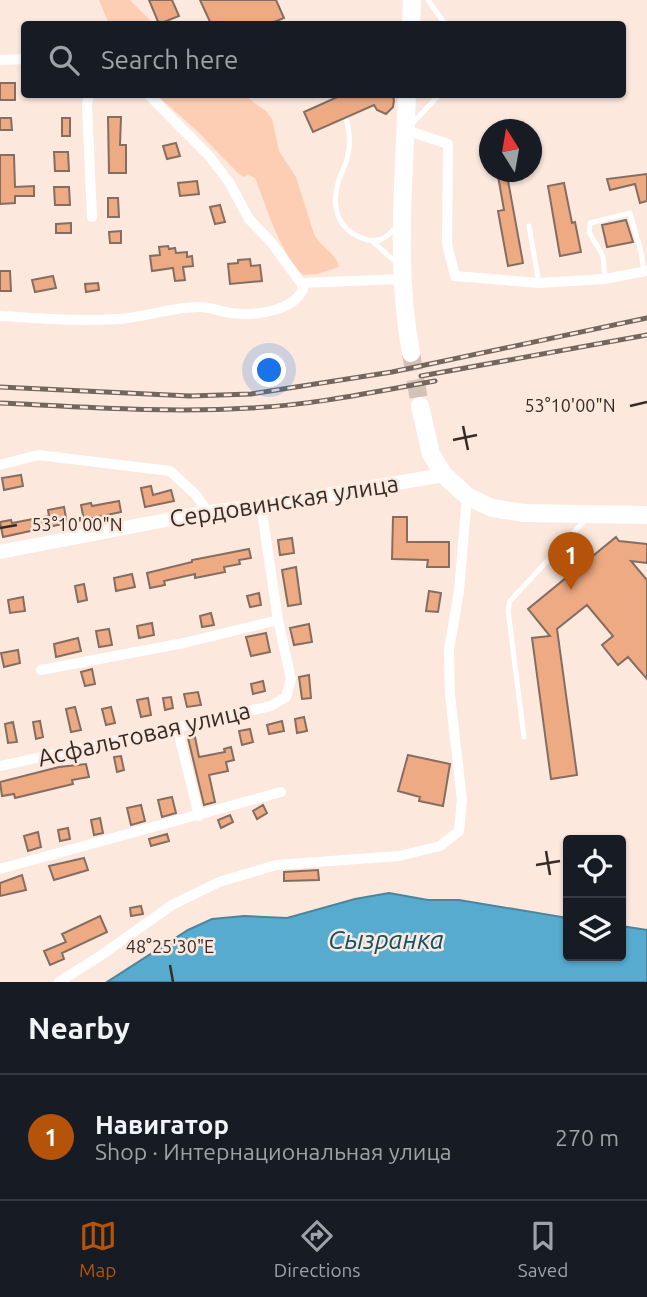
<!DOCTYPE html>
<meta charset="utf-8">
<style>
body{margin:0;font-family:Ubuntu,sans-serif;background:#242831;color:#f1f3f6}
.controls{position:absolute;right:21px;bottom:21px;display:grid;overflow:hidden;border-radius:7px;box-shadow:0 2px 5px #0004}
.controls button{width:63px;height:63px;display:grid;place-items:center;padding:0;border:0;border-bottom:2px solid #363941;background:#171b24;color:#f1f3f6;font:35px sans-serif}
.compass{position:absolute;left:479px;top:119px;width:63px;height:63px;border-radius:50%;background:#171b24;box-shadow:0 2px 5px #0004;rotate:349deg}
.you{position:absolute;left:270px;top:371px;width:24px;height:24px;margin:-18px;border:5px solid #fff;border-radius:50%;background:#1a73e8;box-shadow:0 0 0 10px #1a73e833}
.badge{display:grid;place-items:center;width:46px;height:46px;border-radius:50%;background:#b45309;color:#fff;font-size:23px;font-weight:700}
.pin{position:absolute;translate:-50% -58px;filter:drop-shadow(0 2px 4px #0008)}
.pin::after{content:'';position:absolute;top:37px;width:24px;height:21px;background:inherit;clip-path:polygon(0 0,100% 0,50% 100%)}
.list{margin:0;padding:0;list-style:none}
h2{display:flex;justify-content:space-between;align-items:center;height:91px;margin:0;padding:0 28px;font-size:30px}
h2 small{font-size:23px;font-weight:400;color:#9ea1a6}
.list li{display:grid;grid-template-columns:46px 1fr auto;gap:21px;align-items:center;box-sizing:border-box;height:126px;padding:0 28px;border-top:2px solid #363941}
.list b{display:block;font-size:26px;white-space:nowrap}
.list p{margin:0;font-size:23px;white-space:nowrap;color:#9ea1a6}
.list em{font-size:23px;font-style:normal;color:#9ea1a6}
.icon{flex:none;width:38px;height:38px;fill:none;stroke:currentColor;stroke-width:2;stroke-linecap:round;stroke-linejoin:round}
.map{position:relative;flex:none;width:647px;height:982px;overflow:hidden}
.search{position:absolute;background:#171b24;box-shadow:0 2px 5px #0004;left:21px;right:21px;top:21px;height:77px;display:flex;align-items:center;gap:18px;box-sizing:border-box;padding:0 24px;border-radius:7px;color:#9ea1a6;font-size:26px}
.sheet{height:217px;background:#171b24}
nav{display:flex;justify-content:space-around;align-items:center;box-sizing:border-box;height:98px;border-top:2px solid #363941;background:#171b24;font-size:19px;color:#9ea1a6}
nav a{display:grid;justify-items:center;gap:4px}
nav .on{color:#b45309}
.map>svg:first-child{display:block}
.green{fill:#feceb4}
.water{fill:#57abcf;stroke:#4d859d;stroke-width:2}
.building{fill:#eeaa83;stroke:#846e62;stroke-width:2}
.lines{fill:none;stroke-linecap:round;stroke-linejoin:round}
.primary-tunnel{stroke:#d4c2b9;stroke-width:18;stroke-dasharray:18 9;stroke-linecap:butt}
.service{stroke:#fff;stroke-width:5}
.minor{stroke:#fff;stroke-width:10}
.tertiary{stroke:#fff;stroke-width:14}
.primary{stroke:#fff;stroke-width:18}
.rail-casing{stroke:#72665f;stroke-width:5}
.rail{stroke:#fce8dd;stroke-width:2.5;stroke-dasharray:8;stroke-linecap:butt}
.ticks{fill:none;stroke:#352c27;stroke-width:2.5}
.labels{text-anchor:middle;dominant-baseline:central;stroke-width:5;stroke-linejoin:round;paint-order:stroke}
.street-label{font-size:24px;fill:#352c27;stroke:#fce8dd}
.water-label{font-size:26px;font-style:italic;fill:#0d536c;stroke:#fce8dd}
.ticks-label{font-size:18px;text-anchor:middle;fill:#352c27;stroke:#fce8dd;stroke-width:5;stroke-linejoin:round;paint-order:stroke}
</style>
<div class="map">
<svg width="647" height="982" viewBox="0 0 647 982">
<rect width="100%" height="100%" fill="#fce8dd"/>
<path class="green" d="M99,0H130L154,24H109Z
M157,95H244L267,112L272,119L279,151L296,177L314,234C320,247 336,252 339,267L317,274L303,275C278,250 268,210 255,178L248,175L243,177L238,173L196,130Z"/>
<path class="water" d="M389,893L428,900H459L568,918V956H621V926L647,930V982H107L188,930L212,919L244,916L287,918L355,899Z"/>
<path class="building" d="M149,0H172L179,16L159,24Z
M200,0H276L284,18L269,24H211Z
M0,83H15V100H0Z
M344,94H392L394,100L393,107L386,114L377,110L374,105L313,132L304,112Z
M108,117H121L120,145H126V173H109Z
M0,118H11L12,130H0Z
M62,118H70V136H62Z
M176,143L180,156L167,159L163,146Z
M54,152H68L69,171H55Z
M0,155H14L15,187L34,186V196H15V203L0,204Z
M647,174V201L640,203L635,184L610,190L607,179Z
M507,175L523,263L508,266L498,211L504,210L498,176Z
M197,181L199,194L180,196L178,183Z
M564,183L572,223L575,222L581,252L560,256L548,186Z
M54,187H69L70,205H55Z
M108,198H118L119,217H108Z
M220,205L225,222L215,224L210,207Z
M626,220L633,242L607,247L602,225Z
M71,223V233H56V224Z
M121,231V243H110L109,232Z
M168,246L169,249L175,248L176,253L187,252V257L192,256L193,266L183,267L185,280L175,281L173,268L152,271L150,256L160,255L159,247Z
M250,259L251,266L260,265L262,281L230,284L228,264L238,263V260Z
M0,271H10L11,291H0Z
M53,276L56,288L35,292L32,280Z
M98,283L99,290L86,292L85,284Z
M21,475L23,486L4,490L2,478Z
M151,486L153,495L171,490L174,501L145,507L141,488Z
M119,501L121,512L84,520L81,505L91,503L92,506Z
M64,507L67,523L3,537L0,522L11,520L12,523L49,516L48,510Z
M393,517H407V542H449V567H427L428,560L392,559Z
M616,537L619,541L647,544V563L631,561L647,580V679L628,657L618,665L602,645L613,636L587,605L557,629L577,775L551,779L532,638L550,636L528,609Z
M292,538L294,553L280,555L278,540Z
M249,549L251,558L239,560L240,564L224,567L225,572L195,578V574L164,581L165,585L150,588L147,573L192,562V560Z
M296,567L301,604L288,606L282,570Z
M132,574L135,587L116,591L114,578Z
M84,584L87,600L78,602L75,586Z
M429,591L441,593L438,612L426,611Z
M259,593L261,605L250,607L247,596Z
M23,597L25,611L10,613L8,600Z
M211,613L214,625L202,627L200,616Z
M152,623L154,635L139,638L137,626Z
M309,624L312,642L294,645L290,628Z
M109,629L112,645L99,647L96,631Z
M266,633L270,652L251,656L246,637Z
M78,638L81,651L56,657L54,644Z
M18,650L20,663L4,667L1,653Z
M92,669L95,684L85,686L81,672Z
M309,675L311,698L302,699L299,677Z
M263,681L265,691L253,694L251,684Z
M198,692L201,705L187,707L184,694Z
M171,697L173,708L165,710L163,698Z
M148,698L151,715L141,717L137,700Z
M75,707L81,730L71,732L66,709Z
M111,707L115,723L106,725L102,709Z
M304,717L307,731L297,733L295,719Z
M40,721L43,737L36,739L33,722Z
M282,721L284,731L269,734L267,725Z
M13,722L17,742L8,743L5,724Z
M250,729L253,742L242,745L239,731Z
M195,737L199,757L225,752L224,749L231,747L234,760L226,762L228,771L209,775L215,802L204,805L188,738Z
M408,755L450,764L443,806L419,801L420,797L398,791Z
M121,756L124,770L117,772L114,757Z
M86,764L89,777L72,780L73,784L15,798L14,794L2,796L0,782L59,767Z
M172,797L176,813L162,817L158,800Z
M141,805L145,821L131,825L127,808Z
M263,805L267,813L257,819L253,811Z
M230,815L233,822L221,828L218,820Z
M100,818L103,833L94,835L91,820Z
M68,828L70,839L60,841L58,830Z
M38,832L41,847L28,851L24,836Z
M167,834L169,841L151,846L149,839Z
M84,858L88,870L54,880L49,866Z
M318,870L319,880L284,881V872Z
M22,875L26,890L0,896V883Z
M141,906L143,914L131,916L130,908Z
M100,916L107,932L62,953L64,959L50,965L44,951L66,942L62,934Z"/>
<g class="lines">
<path class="primary-tunnel" d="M411,353L420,406"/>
<path class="service" d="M428,0L445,24
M347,121C349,132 351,143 348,154C347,163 342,171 339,180C330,208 338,232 368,240C381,243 388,236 396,227
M411,125L440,94
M529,226L539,283
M372,241L398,264
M605,279L603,256L589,232L590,223L630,213L641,252L644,270
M524,737L508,610L510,601L586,519"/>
<path class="minor" d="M0,60L24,59
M89,94L87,105L92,217
M148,94L209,156L229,182L249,219L271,242L301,283
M406,130L448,144L447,244L455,276L539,283L605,279L647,271
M301,283L402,279
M0,316C39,318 79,322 119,319C145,317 172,307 199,307C209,306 220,312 231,313C253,316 293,312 303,289L301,283
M0,465L38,455L170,471L195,494L208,512
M41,670L184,643L278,620
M177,727L199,816
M0,766L271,706L286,697L291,679L278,620L261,506
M0,869L281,792
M59,982L103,954L172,905L219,882L276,865L399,856L440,846L459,831L462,800L450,695L449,650L459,591L467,496"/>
<path class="tertiary" d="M0,552L208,512L261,506L444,475"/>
<path class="primary" d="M411,24L412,0
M407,94C404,181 395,267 411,353
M420,406L431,454L444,475L467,496L492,508L524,513L647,515"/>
<defs>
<path id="rail" d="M421,376L647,335
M0,387L190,396L251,394L392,372L647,318
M0,403C84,407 167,413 251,408C313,405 374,392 435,381"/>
</defs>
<use href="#rail" class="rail-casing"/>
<use href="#rail" class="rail"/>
</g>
<path class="ticks" d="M630,406L647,402M463,426L468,450M453,440L477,435M0,528L17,525M546,851L550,875M536,865L560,861M170,965L173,982"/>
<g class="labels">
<g class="street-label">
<text transform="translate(284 501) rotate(-9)">Сердовинская улица</text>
<text transform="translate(144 734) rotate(-13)">Асфальтовая улица</text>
</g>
<g class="water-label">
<text x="386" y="939">Сызранка</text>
</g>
</g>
<g class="ticks-label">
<text x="570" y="412">53°10'00"N</text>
<text x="77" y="531">53°10'00"N</text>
<text x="170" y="953">48°25'30"E</text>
</g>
</svg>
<div class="controls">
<button><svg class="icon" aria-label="locate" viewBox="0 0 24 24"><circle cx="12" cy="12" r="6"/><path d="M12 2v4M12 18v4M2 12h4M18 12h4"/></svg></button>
<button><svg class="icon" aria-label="layers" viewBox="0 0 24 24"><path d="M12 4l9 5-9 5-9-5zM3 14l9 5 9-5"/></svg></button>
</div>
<svg class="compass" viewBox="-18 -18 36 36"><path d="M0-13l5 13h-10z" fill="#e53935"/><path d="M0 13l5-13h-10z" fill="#9ea1a6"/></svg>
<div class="you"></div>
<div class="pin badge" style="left:571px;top:590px">1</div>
<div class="search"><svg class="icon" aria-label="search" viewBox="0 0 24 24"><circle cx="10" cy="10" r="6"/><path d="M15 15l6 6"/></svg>Search here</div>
</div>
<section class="sheet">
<h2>Nearby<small></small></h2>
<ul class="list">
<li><span class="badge">1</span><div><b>Навигатор</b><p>Shop · Интернациональная улица</p></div><em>270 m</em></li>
</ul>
</section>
<nav>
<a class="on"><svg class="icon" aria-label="map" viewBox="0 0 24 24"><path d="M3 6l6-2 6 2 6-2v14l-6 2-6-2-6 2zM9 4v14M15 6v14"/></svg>Map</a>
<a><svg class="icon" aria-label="directions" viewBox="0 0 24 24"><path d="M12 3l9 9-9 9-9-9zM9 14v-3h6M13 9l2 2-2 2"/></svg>Directions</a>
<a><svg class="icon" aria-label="saved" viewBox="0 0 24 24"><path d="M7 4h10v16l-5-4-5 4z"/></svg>Saved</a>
</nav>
